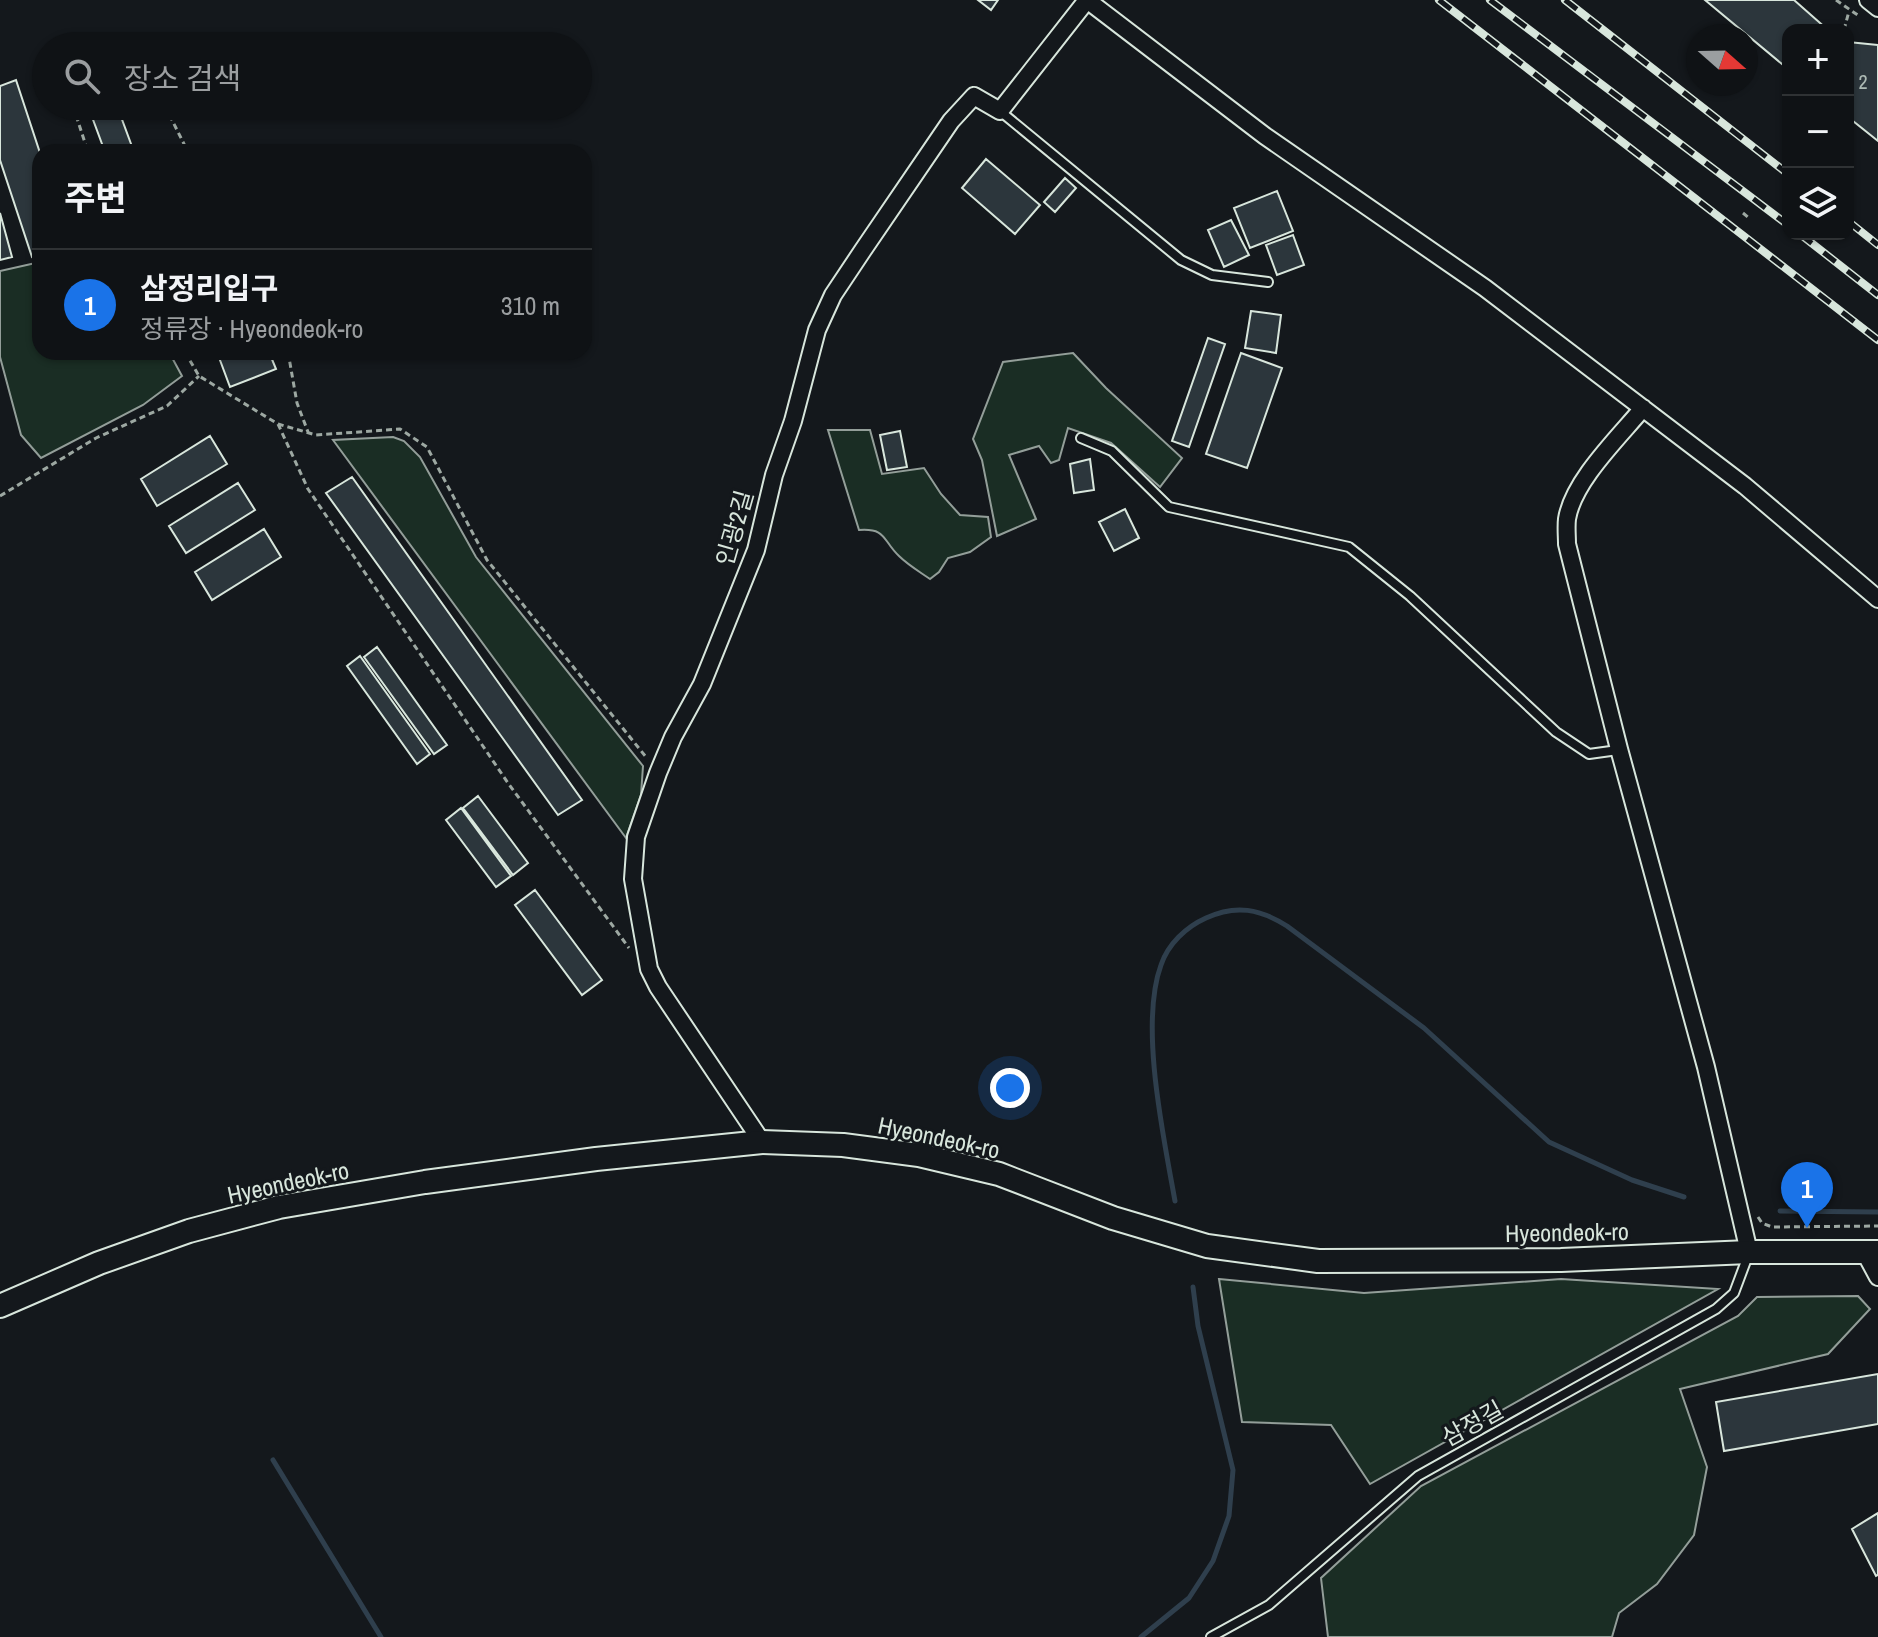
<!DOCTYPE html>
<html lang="ko">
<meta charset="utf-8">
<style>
body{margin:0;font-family:"Archivo Narrow","Noto Sans KR",sans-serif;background:#181b1e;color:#f1f3f6}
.controls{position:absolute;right:24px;top:24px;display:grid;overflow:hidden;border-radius:16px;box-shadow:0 2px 6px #0004}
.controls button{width:72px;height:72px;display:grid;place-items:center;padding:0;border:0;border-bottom:2px solid #2f3234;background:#0f1215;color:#f1f3f6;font:40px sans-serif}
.compass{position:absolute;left:1686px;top:24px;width:72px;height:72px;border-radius:50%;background:#0f1215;box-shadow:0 2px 6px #0004;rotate:110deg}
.you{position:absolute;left:1010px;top:1088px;width:28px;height:28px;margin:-20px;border:6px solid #fff;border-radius:50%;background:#1a73e8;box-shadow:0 0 0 12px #1a73e833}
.badge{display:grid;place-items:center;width:52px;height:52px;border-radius:50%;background:#1a73e8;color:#fff;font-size:26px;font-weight:700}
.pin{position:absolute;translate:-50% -66px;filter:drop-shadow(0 2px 4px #0008)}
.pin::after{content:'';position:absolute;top:42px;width:28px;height:24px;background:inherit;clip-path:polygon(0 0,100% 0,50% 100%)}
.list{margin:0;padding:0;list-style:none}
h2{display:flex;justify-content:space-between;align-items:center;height:104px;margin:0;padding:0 32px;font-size:34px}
h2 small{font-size:26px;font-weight:400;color:#9b9ea0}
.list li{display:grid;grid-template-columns:52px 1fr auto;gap:24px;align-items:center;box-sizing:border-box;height:112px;padding:0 32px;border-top:2px solid #2f3234}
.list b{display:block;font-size:30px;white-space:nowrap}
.list p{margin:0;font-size:26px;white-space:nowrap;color:#9b9ea0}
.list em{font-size:26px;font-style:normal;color:#9b9ea0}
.icon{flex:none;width:44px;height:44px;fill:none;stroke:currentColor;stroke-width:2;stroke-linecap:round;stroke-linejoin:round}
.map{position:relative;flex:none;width:1878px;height:1637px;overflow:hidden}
.search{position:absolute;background:#0f1215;box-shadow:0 2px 6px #0004;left:32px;top:32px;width:560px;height:88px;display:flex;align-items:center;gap:20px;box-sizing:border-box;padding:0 28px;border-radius:44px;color:#9b9ea0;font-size:30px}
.panel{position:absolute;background:#0f1215;box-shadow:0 2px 6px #0004;left:32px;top:144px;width:560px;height:216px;border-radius:24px}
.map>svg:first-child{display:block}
.green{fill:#1a2d24;stroke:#939e99;stroke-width:2}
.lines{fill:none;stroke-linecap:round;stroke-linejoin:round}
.stream{stroke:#2f3f4d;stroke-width:5}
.building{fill:#2c363c;stroke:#d8e6dc;stroke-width:2}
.lane-casing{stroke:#d8e6dc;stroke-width:12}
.street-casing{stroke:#d8e6dc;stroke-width:20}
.secondary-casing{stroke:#d8e6dc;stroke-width:26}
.path{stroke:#9da8a2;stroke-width:3;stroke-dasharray:6 4;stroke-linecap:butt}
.lane{stroke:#14181c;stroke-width:8}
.street{stroke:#14181c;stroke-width:16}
.secondary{stroke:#14181c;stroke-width:22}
.rail-casing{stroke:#d8e6dc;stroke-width:8}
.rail{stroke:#14181c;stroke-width:5;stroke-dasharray:15;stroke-linecap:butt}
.labels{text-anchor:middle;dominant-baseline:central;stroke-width:6;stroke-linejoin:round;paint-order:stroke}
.number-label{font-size:20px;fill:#adbab4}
.street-label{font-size:24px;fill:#d8e6dc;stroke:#14181c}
</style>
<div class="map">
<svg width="1878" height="1637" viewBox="0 0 1878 1637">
<rect width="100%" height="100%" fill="#14181c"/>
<path class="green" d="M40,262V352H169L182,376L143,405L41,458L21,435L0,357V271Z
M1073,353L1106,388L1182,458L1160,487L1111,443L1068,428L1059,460L1051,463L1039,446L1009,455L1036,519L997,536L982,460L973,439L1003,362Z
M828,430H870L882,474L924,468L941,494L960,515L988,517L991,537L970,552L948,558L939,572L930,579C920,572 908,565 899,556C882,540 887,528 859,530Z
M393,437L404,441L420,457L476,557L643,766L641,795L626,838L333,440Z
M1219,1279L1364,1293L1561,1279L1718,1289L1370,1484L1331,1425L1242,1422Z
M1858,1296L1870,1309L1828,1354L1680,1389L1707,1467L1694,1535L1657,1584L1619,1613L1612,1637H1328L1321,1578L1421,1486L1738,1316L1757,1297Z"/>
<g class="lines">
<path class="stream" d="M1175,1201C1164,1139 1139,1025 1161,965C1168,944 1186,927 1206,918C1236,904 1260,909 1287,926L1424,1028L1549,1142L1632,1180L1684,1197
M1780,1211L1878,1212
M273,1460L381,1637
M1141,1637L1189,1598L1213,1561L1229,1516L1233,1470L1198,1326L1193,1287"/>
</g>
<path class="building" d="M978,0H998L991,10Z
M1705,0H1794L1828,30H1788V69Z
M1848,42L1878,45V141L1848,117Z
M16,80L40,153V254L32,257L0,160V86Z
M88,106H117L134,152H105Z
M986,159L1040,205L1015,234L962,188Z
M1065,178L1076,188L1055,212L1044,202Z
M1277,191L1293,231L1250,248L1234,208Z
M0,213L12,257L0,260Z
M1231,220L1249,255L1224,267L1208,230Z
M1293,235L1304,265L1277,275L1266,245Z
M1251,311L1281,315L1276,353L1245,348Z
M1208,338L1225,344L1189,447L1172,441Z
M217,352H269L276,369L230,387Z
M1241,353L1282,368L1247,468L1206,454Z
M900,431L907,467L887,470L880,435Z
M210,436L227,464L157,506L141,479Z
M1090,459L1094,490L1074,493L1070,464Z
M352,477L582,800L558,815L326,493Z
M238,483L255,510L186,553L169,526Z
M1125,509L1139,538L1114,551L1099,522Z
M264,529L281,557L212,600L195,572Z
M377,647L447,745L434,754L364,657Z
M360,656L430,754L417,764L347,666Z
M478,796L528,863L513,875L463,808Z
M461,808L511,876L496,887L446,820Z
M535,890L602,980L582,995L515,905Z
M1878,1374V1424L1724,1451L1716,1402Z
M1878,1513V1575L1876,1576L1852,1529Z"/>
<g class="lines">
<defs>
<path id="lane" d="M1000,111L1181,260L1212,275L1268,282
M1081,438L1112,451L1169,507L1349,547L1410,596L1556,732L1589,754L1618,750
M1211,1637L1269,1605L1418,1476L1716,1309L1734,1293L1749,1253"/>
<path id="street" d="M1087,0L1265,136L1485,288L1745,486L1878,599
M1868,0L1878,8
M1643,408C1619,437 1573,481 1567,519C1566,527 1567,536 1567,544L1619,749L1706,1067L1749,1252
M762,1142L658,987L649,969L633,879L636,837L658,773L673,737L702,684L756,550L774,475L793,421L817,330L833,295L863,250L951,121L974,96L1000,111L1087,0
M1864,1251L1878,1277"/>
<path id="secondary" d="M0,1306L99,1263L189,1231L279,1207L425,1182L596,1159L762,1142L843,1145L919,1155L999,1174L1113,1218L1207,1246L1318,1261L1561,1260L1749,1252H1878"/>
</defs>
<use href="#lane" class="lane-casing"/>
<use href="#street" class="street-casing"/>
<use href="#secondary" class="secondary-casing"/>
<path class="path" d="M1836,0L1859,16
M1844,30L1849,11
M59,46H124
M73,106L88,152
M165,106L188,152
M1743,213L1749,218
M185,352L199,376L278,424L316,435L400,429L427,447L487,560L646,757
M288,352L297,403L308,432
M278,424L308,489L508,783L629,948
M0,496L96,438L167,406L199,376
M1758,1217L1762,1223L1772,1227L1878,1226"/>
<use href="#lane" class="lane"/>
<use href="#street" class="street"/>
<use href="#secondary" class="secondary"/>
<defs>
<path id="rail" d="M1439,0L1878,340
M1490,0L1788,225
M1565,0L1788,174
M1848,221L1878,245
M1800,234L1878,295"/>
</defs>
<use href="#rail" class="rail-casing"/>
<use href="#rail" class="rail"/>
</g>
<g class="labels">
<g class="number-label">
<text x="1863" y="81">2</text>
</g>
<g class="street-label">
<text transform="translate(734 528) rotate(-74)">인광2길</text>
<text transform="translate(939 1137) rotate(12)">Hyeondeok-ro</text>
<text transform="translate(288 1182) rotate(-12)">Hyeondeok-ro</text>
<text transform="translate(1567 1232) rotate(-1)">Hyeondeok-ro</text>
<text transform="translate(1472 1423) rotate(-29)">삼정길</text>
</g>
</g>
</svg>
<div class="controls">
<button>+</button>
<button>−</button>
<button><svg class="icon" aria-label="layers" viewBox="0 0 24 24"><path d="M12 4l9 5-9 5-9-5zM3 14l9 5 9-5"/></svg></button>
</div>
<svg class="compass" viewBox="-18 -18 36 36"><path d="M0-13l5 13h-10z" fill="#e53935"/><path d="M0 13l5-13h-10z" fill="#9b9ea0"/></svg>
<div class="you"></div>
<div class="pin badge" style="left:1807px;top:1228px">1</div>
<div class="search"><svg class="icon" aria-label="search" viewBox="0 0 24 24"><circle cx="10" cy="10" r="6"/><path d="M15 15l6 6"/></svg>장소 검색</div>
<section class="panel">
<h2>주변<small></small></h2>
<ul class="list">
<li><span class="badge">1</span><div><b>삼정리입구</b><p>정류장 · Hyeondeok-ro</p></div><em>310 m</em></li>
</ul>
</section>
</div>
